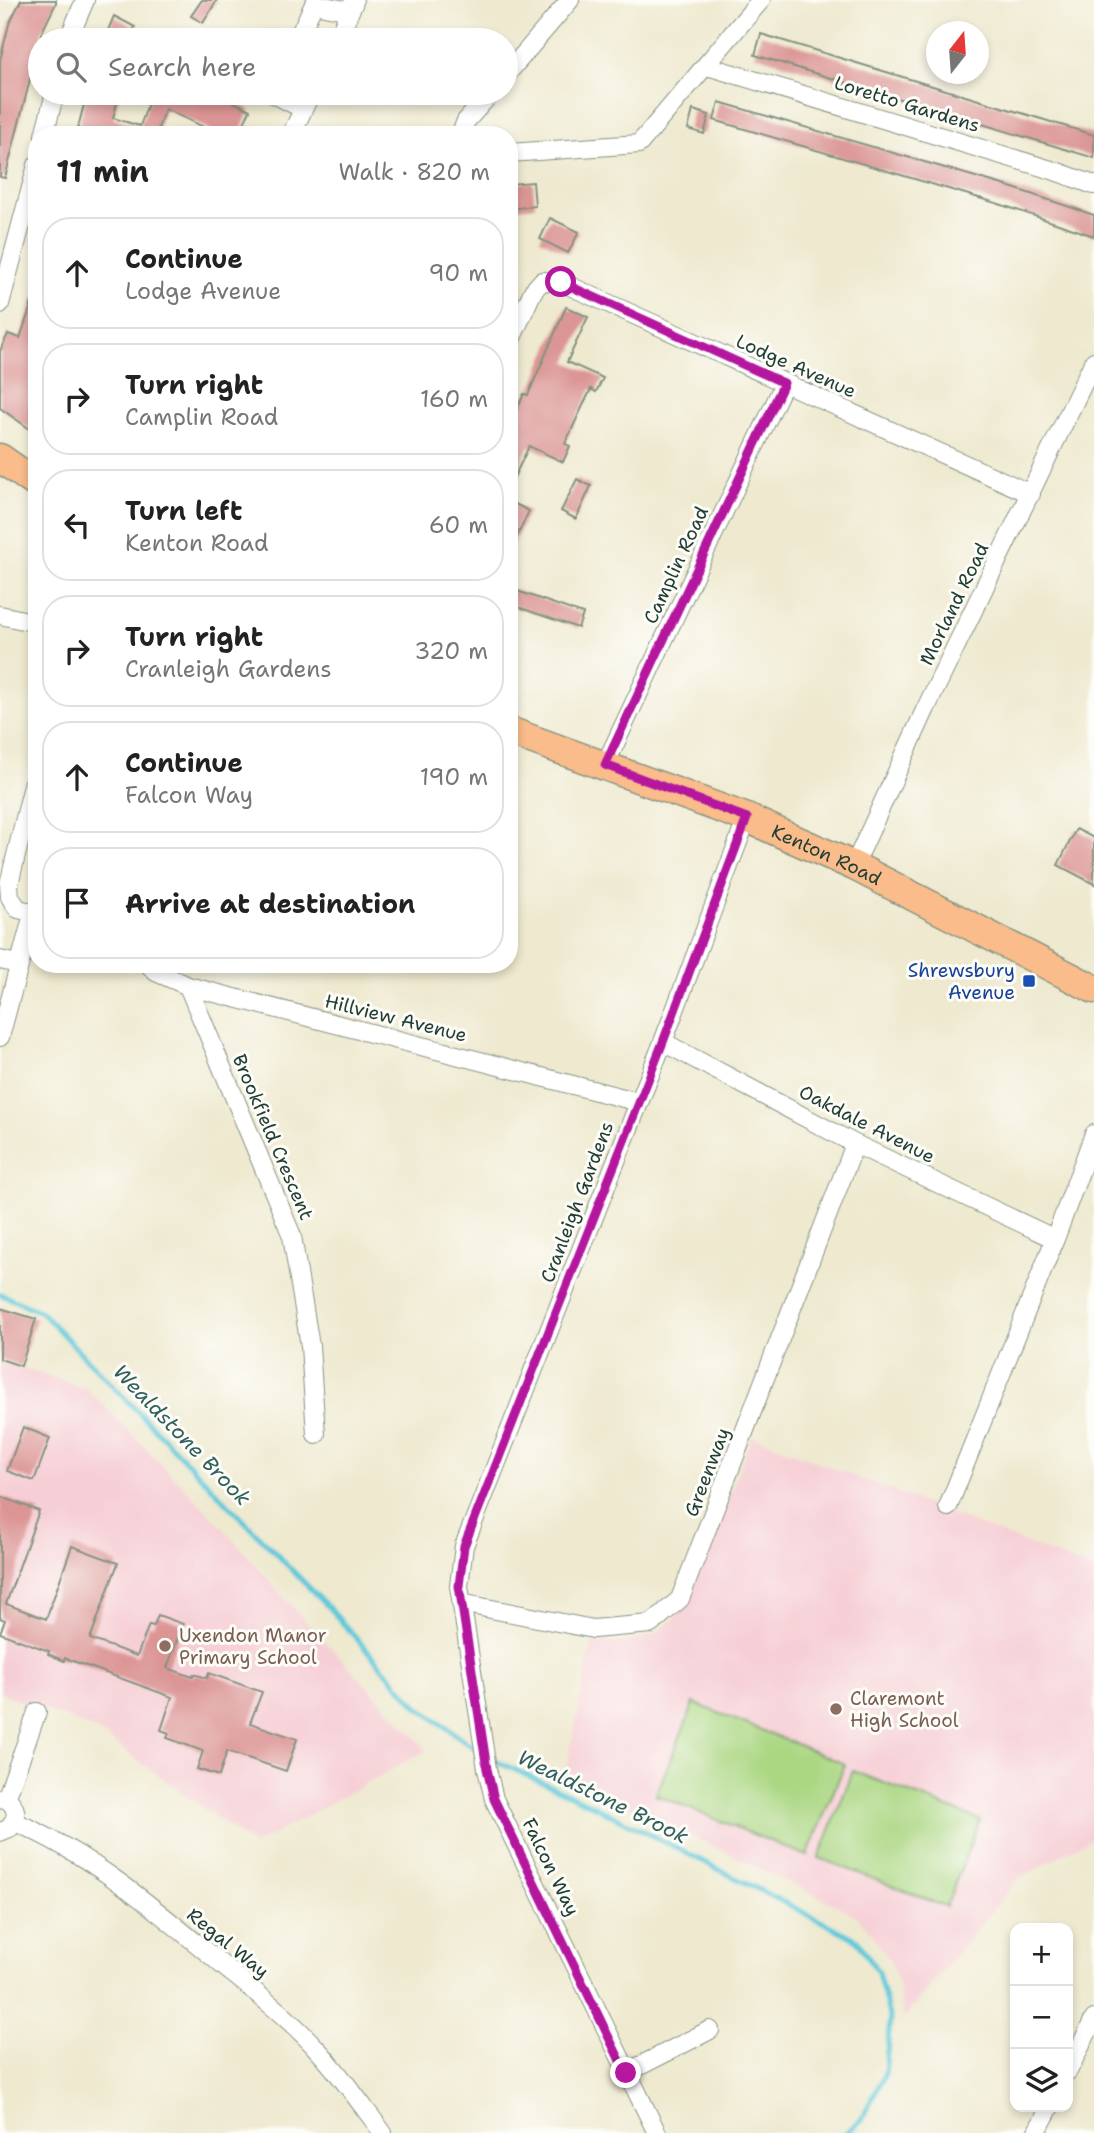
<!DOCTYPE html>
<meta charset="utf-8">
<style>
body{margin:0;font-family:"Shantell Sans",sans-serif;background:#f6f6f6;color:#222}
.controls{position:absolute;right:21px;bottom:21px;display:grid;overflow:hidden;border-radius:14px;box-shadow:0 4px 10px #0003}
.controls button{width:63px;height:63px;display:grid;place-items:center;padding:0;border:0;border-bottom:2px solid #e0e0e0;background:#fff;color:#222;font:35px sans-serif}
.compass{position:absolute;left:926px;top:21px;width:63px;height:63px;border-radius:50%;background:#fff;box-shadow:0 4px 10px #0003;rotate:17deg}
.stop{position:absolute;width:21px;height:21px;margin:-16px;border:5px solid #b5179e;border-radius:50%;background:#fff}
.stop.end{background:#b5179e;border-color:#fff;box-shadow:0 2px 7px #0008}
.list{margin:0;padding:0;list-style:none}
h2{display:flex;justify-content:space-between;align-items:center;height:91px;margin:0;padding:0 28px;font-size:30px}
h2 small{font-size:23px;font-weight:400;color:#767676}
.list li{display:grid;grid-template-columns:46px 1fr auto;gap:21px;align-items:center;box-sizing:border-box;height:112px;margin:0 14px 14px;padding:0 14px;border:2px solid #e0e0e0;border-radius:28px}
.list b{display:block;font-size:26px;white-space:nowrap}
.list p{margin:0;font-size:23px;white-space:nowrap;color:#767676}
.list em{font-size:23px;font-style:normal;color:#767676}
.icon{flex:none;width:38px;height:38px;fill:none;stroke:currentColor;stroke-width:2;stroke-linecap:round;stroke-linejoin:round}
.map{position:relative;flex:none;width:1094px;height:2133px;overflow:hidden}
.search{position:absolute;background:#fff;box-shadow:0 4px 10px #0003;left:28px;top:28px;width:490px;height:77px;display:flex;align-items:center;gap:18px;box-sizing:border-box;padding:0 24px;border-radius:38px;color:#767676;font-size:26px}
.panel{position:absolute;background:#fff;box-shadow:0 4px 10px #0003;left:28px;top:126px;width:490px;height:847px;border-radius:28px}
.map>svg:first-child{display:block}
.built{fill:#f6cfd6}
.green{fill:#abd783;stroke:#658a5c;stroke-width:2}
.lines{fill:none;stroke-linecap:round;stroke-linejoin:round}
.stream{stroke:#5ec8da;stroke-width:5}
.building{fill:#db9594}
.minor-casing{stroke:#869382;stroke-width:20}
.primary-casing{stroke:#869382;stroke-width:31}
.minor{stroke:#fff;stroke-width:18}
.primary{stroke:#f9bc8a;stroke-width:28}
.route{stroke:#b5179e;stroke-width:9}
.transit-dot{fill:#1a4fb4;stroke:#fdfcf7;stroke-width:2.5}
.education-dot{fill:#8d6e63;stroke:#fdfcf7;stroke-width:2.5}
.labels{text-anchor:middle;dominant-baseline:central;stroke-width:6;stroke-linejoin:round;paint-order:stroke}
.street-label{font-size:19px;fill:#1f3d34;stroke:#fdfcf7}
.transit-label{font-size:19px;fill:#164399;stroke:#fdfcf7;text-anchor:end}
.education-label{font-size:19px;fill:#785e54;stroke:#fdfcf7;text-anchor:start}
.water-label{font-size:21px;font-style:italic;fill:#2f605e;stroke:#fdfcf7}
</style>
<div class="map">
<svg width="1094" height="2133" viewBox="0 0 1094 2133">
<rect width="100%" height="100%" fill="#fdfcf7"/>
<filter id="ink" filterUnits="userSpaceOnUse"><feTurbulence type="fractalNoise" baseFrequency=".0143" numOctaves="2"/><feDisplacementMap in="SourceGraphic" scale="14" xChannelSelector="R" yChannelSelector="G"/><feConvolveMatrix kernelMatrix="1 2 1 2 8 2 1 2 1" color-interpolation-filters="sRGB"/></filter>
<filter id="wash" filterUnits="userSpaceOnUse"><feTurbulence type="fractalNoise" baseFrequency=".00686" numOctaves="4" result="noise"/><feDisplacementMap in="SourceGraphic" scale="28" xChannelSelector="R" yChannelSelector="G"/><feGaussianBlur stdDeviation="1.57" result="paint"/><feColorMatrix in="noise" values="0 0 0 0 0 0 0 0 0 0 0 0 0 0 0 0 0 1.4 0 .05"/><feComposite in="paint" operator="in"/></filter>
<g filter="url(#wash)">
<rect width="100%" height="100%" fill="#eee9cf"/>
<path class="built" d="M0,1361L86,1388L216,1520L286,1600L427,1750L254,1845L95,1729L0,1693Z
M752,1436L1094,1570V1837L1018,1879L904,2018L897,1979L890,1961L869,1930L857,1917L836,1905L565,1775L592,1643H618L639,1639L656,1632L672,1621L682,1610L694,1585Z"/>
<path class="green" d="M694,1703L845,1764L807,1856L656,1795Z
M853,1771L980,1820L946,1907L819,1858Z"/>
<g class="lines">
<path class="stream" d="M0,1294L41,1312L330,1609L417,1706L481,1753
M489,1758L592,1805L856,1939L878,1972L890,2020L885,2074L861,2120L846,2133"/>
</g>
<g id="blocks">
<path class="building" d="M21,0H56V3L42,32L5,178L0,177V60L9,24Z
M202,0H217L203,23L191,16Z
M114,16L135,27L128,40H104Z
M761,34L1094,135V158L755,55Z
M87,93H120L113,118L140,126L152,93H202L213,98L216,93L250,110L239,135H221L165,109L156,135H76Z
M719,102L1010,187L1094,215V236L996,203L714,120Z
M693,110L709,115L704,134L688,129Z
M533,182L535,206L509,209V184Z
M550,218L579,232L568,253L540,239Z
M34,297H37V434L0,408V351L8,334L20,338Z
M566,307L588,317L567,362L603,378L596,392L591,389L578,416L565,444L570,446L563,462L529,446L509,488V427L524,394L528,395Z
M577,479L591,486L576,519L561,511Z
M515,504L529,511L509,554V517Z
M509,588L583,614L578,628L509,604Z
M1076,829L1094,838V884L1058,865Z
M0,1308L36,1319L21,1366L0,1359Z
M23,1427L50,1438L34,1481L7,1471Z
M0,1496L39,1511L6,1604L46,1619L72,1546L118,1563L90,1639L137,1656L149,1625L154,1626L158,1615L183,1624L167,1668L193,1677L194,1674L207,1678L209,1673L262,1692L250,1723L297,1739L286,1771L227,1751L219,1776L197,1769L203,1751L167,1738L169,1733L161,1730L172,1697L65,1658L64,1661L48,1654L49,1651L0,1633L5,1620L0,1618Z"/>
</g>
</g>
<g filter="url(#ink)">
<use href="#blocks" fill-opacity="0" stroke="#869382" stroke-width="2"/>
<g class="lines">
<defs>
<path id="minor" d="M68,40L85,0
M297,40L314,4L350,11
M337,40L354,2
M707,66L1055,171L1094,185
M506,75L570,0
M272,93L303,109
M44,135L55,93
M291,135L311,93
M460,135L466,121L491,93
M509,153L639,144L761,0
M0,304L37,165
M509,344L533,291L542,281L561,282L1031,494
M0,615L37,623
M605,765L784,384
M37,769L9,884L10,897L18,909L37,913
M854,866L926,708L1094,361
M0,960L18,964
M148,964L156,972L188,986L639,1102
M188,986L292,1236L310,1346L316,1434
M0,1037L33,914
M663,1042L855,1144L1055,1239
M948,1507L1055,1239L1094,1134
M461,1603L593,1629L651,1624L680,1599L855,1144
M0,1798C11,1799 15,1806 16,1816L10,1828L0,1832
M6,1799L37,1712
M15,1822C91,1854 158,1911 221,1964C254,1991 288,2017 317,2049C341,2075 361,2104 383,2133
M1068,2071L1094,2019
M626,2073L710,2030
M657,2133L494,1799L487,1769L459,1586L464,1546L663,1042L747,818
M1036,2133L1050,2107"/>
<g id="primary">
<path d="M0,458L37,484"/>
<path id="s1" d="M509,731L747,818L854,866L1094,989"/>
</g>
</defs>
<use href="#minor" class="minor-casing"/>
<use href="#primary" class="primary-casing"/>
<use href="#minor" class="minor"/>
<use href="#primary" class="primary"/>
</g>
</g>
<g class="lines" filter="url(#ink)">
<path class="route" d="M561,282L784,383L605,765L747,818L663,1042L464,1546L459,1586L487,1769L494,1799L626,2073"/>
</g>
<rect class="transit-dot" x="1022" y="974" width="14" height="14" rx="3.5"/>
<g class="education-dot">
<circle cx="165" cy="1646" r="7"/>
<circle cx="836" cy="1709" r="7"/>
</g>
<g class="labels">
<g class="street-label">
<text transform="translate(907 104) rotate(17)">Loretto Gardens</text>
<text transform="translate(796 366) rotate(24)">Lodge Avenue</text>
<text transform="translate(676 565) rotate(-65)">Camplin Road</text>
<text transform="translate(954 604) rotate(-64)">Morland Road</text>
<text stroke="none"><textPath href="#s1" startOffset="341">Kenton Road</textPath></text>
<text transform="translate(396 1018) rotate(14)">Hillview Avenue</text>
<text transform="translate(867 1124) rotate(27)">Oakdale Avenue</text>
<text transform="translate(273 1137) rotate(67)">Brookfield Crescent</text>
<text transform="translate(577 1202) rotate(-69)">Cranleigh Gardens</text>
<text transform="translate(707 1472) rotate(-69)">Greenway</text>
<text transform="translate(551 1867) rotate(64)">Falcon Way</text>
<text transform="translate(228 1943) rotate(39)">Regal Way</text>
</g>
<g class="transit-label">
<text x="1015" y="970">Shrewsbury<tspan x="1015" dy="22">Avenue</tspan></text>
</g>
<g class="education-label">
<text x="179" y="1635">Uxendon Manor<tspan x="179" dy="22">Primary School</tspan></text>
<text x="850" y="1698">Claremont<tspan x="850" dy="22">High School</tspan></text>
</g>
<g class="water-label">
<text transform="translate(182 1435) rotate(46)">Wealdstone Brook</text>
<text transform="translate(603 1797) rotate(26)">Wealdstone Brook</text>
</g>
</g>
</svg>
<div class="controls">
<button>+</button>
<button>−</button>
<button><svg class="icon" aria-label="layers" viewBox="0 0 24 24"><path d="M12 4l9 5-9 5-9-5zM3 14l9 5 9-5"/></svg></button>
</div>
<svg class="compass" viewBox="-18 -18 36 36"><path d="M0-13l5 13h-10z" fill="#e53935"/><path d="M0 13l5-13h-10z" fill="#767676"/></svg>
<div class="stop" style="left:561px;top:282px"></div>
<div class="stop end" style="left:626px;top:2073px"></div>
<div class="search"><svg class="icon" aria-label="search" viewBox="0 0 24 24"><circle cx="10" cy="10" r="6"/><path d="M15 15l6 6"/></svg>Search here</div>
<section class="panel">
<h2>11 min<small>Walk · 820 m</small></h2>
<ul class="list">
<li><svg class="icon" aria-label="ahead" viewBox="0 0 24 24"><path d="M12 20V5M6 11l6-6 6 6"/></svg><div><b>Continue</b><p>Lodge Avenue</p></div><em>90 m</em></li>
<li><svg class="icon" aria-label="right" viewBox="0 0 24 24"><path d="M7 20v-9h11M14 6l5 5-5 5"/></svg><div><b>Turn right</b><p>Camplin Road</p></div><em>160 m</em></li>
<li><svg class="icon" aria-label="left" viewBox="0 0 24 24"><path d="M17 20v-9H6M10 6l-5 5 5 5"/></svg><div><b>Turn left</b><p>Kenton Road</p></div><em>60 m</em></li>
<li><svg class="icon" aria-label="right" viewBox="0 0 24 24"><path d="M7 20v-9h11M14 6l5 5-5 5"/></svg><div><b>Turn right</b><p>Cranleigh Gardens</p></div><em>320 m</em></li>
<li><svg class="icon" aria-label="ahead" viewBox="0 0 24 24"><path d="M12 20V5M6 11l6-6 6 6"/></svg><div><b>Continue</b><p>Falcon Way</p></div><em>190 m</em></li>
<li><svg class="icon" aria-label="arrive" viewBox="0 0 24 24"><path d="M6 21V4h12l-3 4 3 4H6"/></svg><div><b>Arrive at destination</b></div></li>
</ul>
</section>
</div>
